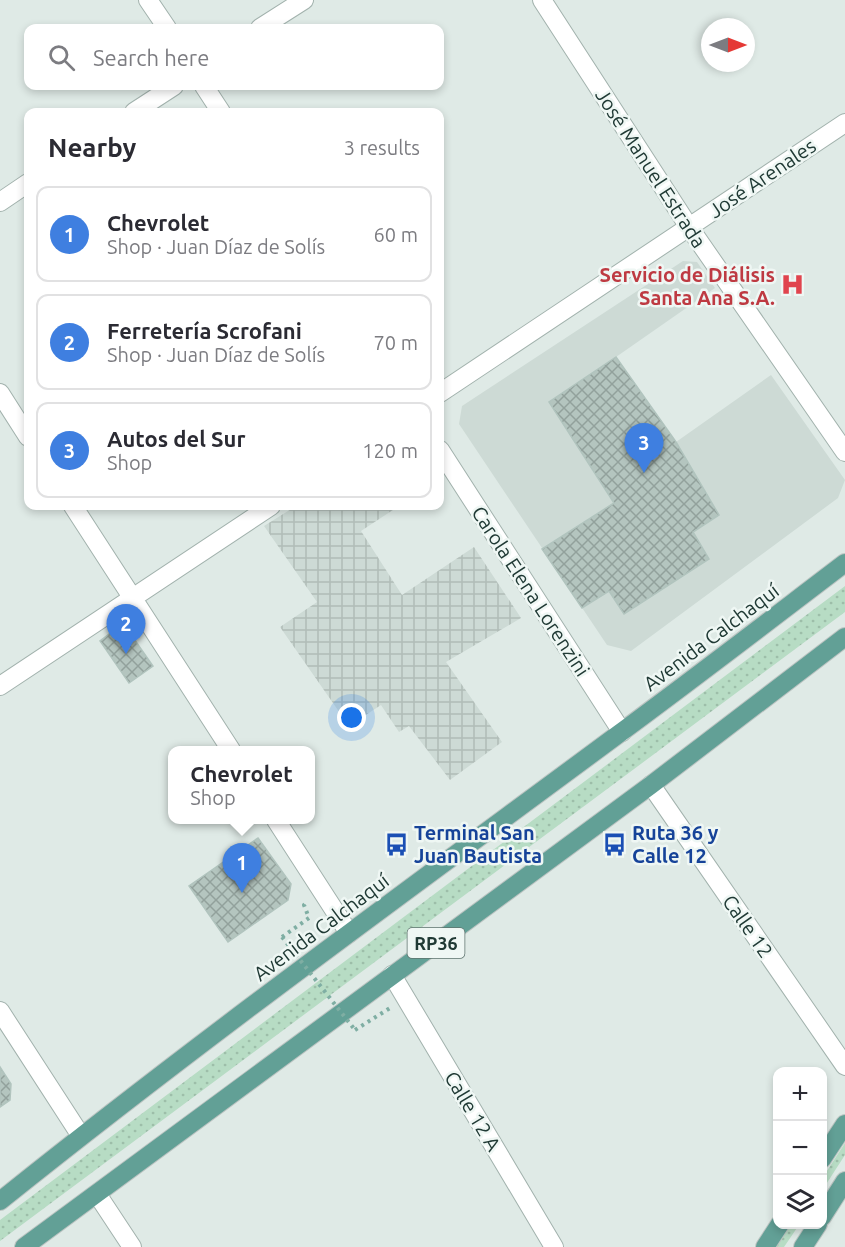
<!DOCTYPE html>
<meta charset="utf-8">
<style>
body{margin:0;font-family:Ubuntu,sans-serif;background:#f2f2f3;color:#2b2b33}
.controls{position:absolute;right:18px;bottom:18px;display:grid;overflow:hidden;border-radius:12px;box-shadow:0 3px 9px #0003}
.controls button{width:54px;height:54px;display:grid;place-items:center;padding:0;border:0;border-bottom:2px solid #e1e1e2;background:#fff;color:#2b2b33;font:30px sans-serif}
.compass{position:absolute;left:701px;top:18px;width:54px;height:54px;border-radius:50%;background:#fff;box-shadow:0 3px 9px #0003;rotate:90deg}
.you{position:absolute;left:352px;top:718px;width:21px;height:21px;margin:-15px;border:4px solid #fff;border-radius:50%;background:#1a73e8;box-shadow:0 0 0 9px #1a73e833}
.badge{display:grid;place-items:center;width:39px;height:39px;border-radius:50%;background:#855542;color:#fff;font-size:20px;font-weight:700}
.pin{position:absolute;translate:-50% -50px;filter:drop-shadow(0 2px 3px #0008)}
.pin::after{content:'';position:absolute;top:32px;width:21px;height:18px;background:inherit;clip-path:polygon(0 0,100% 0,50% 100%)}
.popup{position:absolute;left:168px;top:746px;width:147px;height:78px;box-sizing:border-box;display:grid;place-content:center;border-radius:12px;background:#fff;filter:drop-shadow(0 2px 4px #0005);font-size:20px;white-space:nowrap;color:#7c7c81}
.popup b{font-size:22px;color:#2b2b33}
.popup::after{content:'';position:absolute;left:50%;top:100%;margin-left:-12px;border:12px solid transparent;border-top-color:#fff}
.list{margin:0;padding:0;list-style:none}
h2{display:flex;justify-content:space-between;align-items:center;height:78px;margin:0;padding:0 24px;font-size:26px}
h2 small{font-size:20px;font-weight:400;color:#7c7c81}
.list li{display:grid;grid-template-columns:39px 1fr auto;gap:18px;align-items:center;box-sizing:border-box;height:96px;margin:0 12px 12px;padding:0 12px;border:2px solid #e1e1e2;border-radius:12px}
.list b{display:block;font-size:22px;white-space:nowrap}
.list p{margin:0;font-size:20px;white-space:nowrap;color:#7c7c81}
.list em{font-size:20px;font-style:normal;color:#7c7c81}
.icon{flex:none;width:33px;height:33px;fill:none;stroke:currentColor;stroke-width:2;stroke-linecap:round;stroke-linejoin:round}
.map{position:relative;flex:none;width:845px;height:1247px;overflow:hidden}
.search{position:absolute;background:#fff;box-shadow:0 3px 9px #0003;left:24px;top:24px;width:420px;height:66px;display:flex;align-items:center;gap:15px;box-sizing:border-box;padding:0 21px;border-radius:12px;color:#7c7c81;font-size:22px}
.panel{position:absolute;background:#fff;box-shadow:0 3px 9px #0003;left:24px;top:108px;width:420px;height:402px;border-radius:12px}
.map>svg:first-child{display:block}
.built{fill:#cddad5}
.industrial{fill:url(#industrial-grid)}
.grass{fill:url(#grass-dots)}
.building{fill:url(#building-cross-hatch);stroke:#b1c4be;stroke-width:1.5}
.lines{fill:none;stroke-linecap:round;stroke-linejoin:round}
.street-casing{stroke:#a2b2ad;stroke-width:20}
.primary-casing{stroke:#bcc4c2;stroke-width:20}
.path{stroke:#7faea3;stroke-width:4;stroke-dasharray:3 4.5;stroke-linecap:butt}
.street{stroke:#fff;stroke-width:18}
.primary{stroke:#62a096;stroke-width:18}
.path-bridge{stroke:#7faea3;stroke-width:4;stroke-dasharray:3 4.5;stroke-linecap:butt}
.labels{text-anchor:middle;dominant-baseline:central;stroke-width:5;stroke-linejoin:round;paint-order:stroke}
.shield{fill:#eff7f4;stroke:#5e736e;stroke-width:1.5}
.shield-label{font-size:18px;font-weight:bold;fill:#203a35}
.street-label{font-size:20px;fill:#203a35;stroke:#eff7f4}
.health-label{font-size:20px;font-weight:bold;fill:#be3a42;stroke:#eff7f4;text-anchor:end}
.transit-label{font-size:20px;font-weight:bold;fill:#164399;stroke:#eff7f4;text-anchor:start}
</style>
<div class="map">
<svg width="845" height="1247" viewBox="0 0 845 1247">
<defs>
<pattern id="industrial-grid" width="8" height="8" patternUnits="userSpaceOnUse" patternTransform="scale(1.5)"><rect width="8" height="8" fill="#cddad5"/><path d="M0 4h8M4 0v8" fill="none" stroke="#b0bcb7"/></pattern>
<pattern id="grass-dots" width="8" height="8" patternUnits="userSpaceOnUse" patternTransform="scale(1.5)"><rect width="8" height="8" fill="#b7dcc4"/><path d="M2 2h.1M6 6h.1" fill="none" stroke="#9dbea9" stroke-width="1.8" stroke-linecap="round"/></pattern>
<pattern id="building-cross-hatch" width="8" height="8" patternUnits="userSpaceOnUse" patternTransform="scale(1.5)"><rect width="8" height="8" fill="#b4c5bf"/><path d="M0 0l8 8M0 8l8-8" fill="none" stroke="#92a19c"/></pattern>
</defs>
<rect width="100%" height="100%" fill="#dfeae6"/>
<path class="built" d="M683,261L697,262L715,288L616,357L676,442L771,375L845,480L838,498L631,651L607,645L459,424L462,406Z"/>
<path class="industrial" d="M296,506H399L361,531L402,595L474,547L521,618L446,662L502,742L450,780L409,726L399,732L381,705L349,726L280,627L317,602L264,526Z"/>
<path class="grass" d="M845,586V612L0,1241V1220Z
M845,1143V1155L823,1189V1177Z
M791,1225H799L784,1247H776Z"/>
<path class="building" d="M616,357L676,442L719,515L693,532L709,559L624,614L609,591L582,608L542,549L614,503L549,402Z
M117,628L130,633L153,666L129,683L100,641Z
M258,838L291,884L288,900L228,942L189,886Z
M0,1067L11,1084L10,1100L0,1107Z"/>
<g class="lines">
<defs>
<path id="street" d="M148,0L167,28
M542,0L689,227L845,452
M260,28L304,0
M204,86L221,112
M134,112L174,86
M0,202L28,183
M0,393L28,437
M440,393L845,123
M440,450L622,732
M73,506L231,750
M0,686L271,506
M651,785L845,1066
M276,820L349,933
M392,975L554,1247
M0,1011L81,1136
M97,1194L132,1247"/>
<path id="primary" d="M822,1159L845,1124
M0,1201C202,1039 412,887 620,733C696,677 770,620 845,563
M822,1217L845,1181
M24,1247L651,785L845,637
M765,1247L780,1224
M803,1247L818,1224"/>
</defs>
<use href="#street" class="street-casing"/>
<use href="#primary" class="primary-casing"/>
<path class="path" d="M282,937L309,918L304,905L307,902
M355,1030L390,1008"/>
<use href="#street" class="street"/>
<use href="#primary" class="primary"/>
<path class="path-bridge" d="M282,937L355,1030"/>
</g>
<defs>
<symbol id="hospital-bare" viewBox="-9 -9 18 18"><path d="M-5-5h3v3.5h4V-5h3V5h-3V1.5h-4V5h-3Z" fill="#e0444e" stroke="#eff7f4" stroke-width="2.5" paint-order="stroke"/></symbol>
<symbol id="bus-bare" viewBox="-9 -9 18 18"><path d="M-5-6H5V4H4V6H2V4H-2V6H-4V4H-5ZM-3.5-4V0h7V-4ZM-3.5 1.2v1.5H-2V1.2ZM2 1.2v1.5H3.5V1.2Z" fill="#1a4fb4" stroke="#eff7f4" stroke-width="2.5" paint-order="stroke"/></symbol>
</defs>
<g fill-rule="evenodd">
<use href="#hospital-bare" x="776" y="268" width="33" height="33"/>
<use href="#bus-bare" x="380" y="828" width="33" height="33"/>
<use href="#bus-bare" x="598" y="828" width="33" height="33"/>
</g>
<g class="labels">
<rect class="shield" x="407.5" y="928" width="57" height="30" rx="4.5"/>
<g class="shield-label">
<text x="436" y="943">RP36</text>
</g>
<g class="street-label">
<text transform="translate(651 168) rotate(57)">José Manuel Estrada</text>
<text transform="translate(762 178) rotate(-34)">José Arenales</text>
<text transform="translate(531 591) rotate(57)">Carola Elena Lorenzini</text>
<text transform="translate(711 637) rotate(-37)">Avenida Calchaquí</text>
<text transform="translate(748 926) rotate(55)">Calle 12</text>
<text transform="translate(321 927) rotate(-37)">Avenida Calchaquí</text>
<text transform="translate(473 1111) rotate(59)">Calle 12 A</text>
</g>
<g class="health-label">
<text x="775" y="274">Servicio de Diálisis<tspan x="775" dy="23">Santa Ana S.A.</tspan></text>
</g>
<g class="transit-label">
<text x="414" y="832">Terminal San<tspan x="414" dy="23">Juan Bautista</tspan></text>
<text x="632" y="832">Ruta 36 y<tspan x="632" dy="23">Calle 12</tspan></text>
</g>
</g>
</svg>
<div class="controls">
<button>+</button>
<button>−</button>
<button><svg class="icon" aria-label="layers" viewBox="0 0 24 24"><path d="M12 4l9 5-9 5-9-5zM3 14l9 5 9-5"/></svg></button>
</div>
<svg class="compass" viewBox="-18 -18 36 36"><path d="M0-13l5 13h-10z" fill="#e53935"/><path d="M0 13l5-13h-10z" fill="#7c7c81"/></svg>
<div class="you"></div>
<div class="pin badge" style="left:242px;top:893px;background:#3f7fe0">1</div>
<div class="popup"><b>Chevrolet</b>Shop</div>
<div class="pin badge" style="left:126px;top:654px;background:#3f7fe0">2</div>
<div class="pin badge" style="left:644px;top:473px;background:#3f7fe0">3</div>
<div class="search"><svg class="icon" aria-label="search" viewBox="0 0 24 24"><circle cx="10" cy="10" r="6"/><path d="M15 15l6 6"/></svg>Search here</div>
<section class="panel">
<h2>Nearby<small>3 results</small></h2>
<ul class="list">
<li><span class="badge" style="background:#3f7fe0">1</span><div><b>Chevrolet</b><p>Shop · Juan Díaz de Solís</p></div><em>60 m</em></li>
<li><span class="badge" style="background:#3f7fe0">2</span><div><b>Ferretería Scrofani</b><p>Shop · Juan Díaz de Solís</p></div><em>70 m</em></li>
<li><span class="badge" style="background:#3f7fe0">3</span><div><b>Autos del Sur</b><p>Shop</p></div><em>120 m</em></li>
</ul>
</section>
</div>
